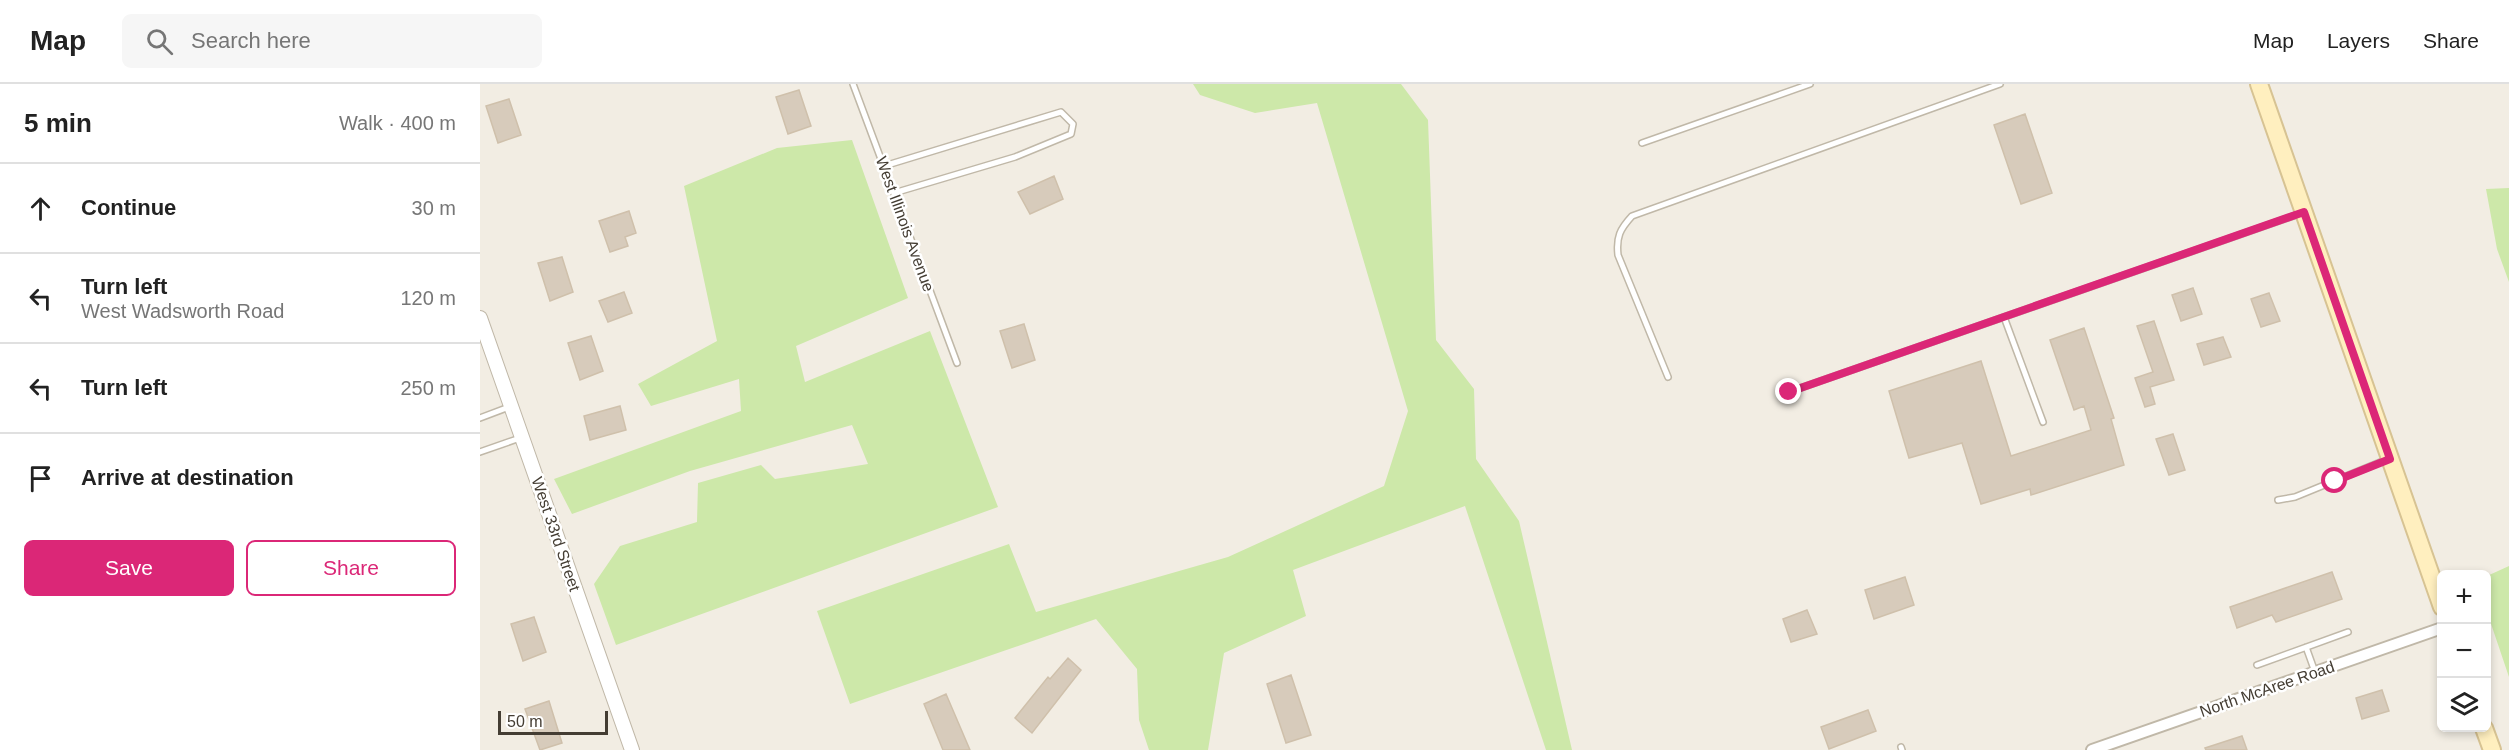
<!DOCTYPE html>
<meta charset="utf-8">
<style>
body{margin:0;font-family:Arial,sans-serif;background:#f6f6f6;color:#222}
.controls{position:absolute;right:18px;bottom:18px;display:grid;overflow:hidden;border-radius:9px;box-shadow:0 3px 9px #0003}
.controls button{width:54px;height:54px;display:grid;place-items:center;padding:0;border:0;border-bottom:2px solid #e0e0e0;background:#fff;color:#222;font:30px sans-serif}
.scale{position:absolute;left:18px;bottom:15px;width:110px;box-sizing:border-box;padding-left:6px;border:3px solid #443d33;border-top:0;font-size:16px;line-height:21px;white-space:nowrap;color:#443d33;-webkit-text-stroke:4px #fff;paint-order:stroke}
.stop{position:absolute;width:18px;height:18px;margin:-14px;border:4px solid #db2777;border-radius:50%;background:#fff}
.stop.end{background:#db2777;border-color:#fff;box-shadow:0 2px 6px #0008}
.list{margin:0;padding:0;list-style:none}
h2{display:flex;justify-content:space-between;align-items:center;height:78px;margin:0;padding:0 24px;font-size:26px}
h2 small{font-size:20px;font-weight:400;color:#767676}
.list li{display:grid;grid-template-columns:39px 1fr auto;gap:18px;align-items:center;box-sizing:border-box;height:90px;padding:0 24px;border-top:2px solid #e0e0e0}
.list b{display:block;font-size:22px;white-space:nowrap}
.list p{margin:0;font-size:20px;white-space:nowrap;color:#767676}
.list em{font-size:20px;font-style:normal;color:#767676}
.actions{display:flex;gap:12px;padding:18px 24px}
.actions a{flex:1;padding:14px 0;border:2px solid #db2777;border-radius:9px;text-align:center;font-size:21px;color:#db2777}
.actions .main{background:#db2777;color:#fff}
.icon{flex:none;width:33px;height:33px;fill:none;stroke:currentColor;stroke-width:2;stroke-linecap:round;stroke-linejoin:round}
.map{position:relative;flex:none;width:2029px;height:666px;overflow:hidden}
header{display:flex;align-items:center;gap:36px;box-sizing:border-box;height:84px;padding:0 30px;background:#fff;border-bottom:2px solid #e0e0e0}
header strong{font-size:28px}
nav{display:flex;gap:33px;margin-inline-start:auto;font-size:21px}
.search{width:420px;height:54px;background:#f6f6f6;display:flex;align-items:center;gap:15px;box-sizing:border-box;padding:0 21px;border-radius:9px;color:#767676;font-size:22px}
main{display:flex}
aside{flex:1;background:#fff}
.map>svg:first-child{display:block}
.green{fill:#cde8a9}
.building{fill:#d7cbbb;stroke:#cfc0ab;stroke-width:1.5}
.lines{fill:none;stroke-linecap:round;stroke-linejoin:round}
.service-casing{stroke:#c0b8a8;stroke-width:8}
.minor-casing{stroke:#c0b8a8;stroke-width:14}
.tertiary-casing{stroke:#c0b8a8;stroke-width:16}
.secondary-casing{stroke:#d7c393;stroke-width:20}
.service{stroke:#fff;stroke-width:5}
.minor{stroke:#fff;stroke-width:10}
.tertiary{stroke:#fff;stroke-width:14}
.secondary{stroke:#ffefbf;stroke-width:16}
.route{stroke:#db2777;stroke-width:8}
.labels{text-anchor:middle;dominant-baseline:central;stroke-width:5;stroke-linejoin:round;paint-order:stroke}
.street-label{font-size:16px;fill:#443d33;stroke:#fff}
</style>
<header>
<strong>Map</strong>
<div class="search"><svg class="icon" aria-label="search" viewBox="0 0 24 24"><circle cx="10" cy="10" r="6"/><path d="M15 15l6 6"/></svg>Search here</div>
<nav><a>Map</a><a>Layers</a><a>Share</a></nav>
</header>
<main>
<aside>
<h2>5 min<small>Walk · 400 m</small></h2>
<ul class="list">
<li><svg class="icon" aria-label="ahead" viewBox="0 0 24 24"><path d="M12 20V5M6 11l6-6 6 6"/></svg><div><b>Continue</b></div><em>30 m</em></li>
<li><svg class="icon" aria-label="left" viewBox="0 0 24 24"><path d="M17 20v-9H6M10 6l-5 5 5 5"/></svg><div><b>Turn left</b><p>West Wadsworth Road</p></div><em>120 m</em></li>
<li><svg class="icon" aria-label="left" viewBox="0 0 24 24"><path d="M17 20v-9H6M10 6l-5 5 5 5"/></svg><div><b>Turn left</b></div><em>250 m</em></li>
<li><svg class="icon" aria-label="arrive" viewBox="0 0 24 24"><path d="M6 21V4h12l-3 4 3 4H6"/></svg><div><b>Arrive at destination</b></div></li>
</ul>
<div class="actions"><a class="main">Save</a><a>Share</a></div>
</aside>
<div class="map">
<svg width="2029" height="666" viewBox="0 0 2029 666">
<rect width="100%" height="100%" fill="#f2ede3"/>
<path class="green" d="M713,0H921L948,36L956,256L994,305L996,375L1039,437L1092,666H1066L985,422L813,486L826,532L744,569L728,666H669L659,636L657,585L616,535L370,620L337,527L529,460L556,528L748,473L904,402L928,327L837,19L775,29L720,11Z
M372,56L428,214L316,262L325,298L450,247L518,423L136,561L114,500L140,462L217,438L218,399L281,381L295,395L388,380L372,341L210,387L92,430L74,395L261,327L259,295L171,322L158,300L237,257L204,102L297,64Z
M2029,104V198L2017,165L2006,105Z
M2029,482V593L2007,528V492Z"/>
<path class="building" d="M319,6L331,42L308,50L296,13Z
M29,15L41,51L18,59L6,22Z
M1545,30L1572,109L1541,120L1514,41Z
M574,92L583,115L550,130L538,108Z
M149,127L156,149L145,153L148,162L130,168L119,137Z
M82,173L93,208L70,217L58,179Z
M1713,204L1722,230L1701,237L1692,211Z
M144,208L152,229L128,238L119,217Z
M1789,209L1800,237L1781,243L1771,215Z
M1674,237L1694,296L1670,303L1675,320L1665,323L1655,294L1673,288L1657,242Z
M544,240L555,276L532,284L520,247Z
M1604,244L1634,334L1631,335L1644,381L1551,411L1550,405L1501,420L1482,359L1429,374L1409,307L1501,277L1531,372L1611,346L1604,322L1594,326L1570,256Z
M111,252L123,287L100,296L88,259Z
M1743,253L1751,273L1724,281L1717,260Z
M140,322L146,346L110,356L104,332Z
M1693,350L1705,386L1689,391L1676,355Z
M1852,488L1862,515L1796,538L1792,531L1757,544L1750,523Z
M1425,493L1434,521L1394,535L1385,506Z
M1327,526L1337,550L1311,558L1303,535Z
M54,533L66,568L43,577L31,540Z
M588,574L601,586L552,649L535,634L568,593L570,595Z
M811,591L831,651L806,659L787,600Z
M1902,606L1909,627L1882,635L1876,614Z
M466,610L490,666H463L444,620Z
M69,617L82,659L60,666L45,625Z
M1388,626L1396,647L1349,665L1341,643Z
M1762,652L1767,666H1726L1725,664Z"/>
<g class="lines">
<defs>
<path id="service" d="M373,0L477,279
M1162,59L1330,0
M404,82L581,28L593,40L591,50L535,73L414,109
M1524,233L1563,338
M1188,293L1138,171C1136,153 1140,145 1152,132L1520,0
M1309,308L1822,129
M0,334L29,323
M0,368L40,354
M1798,416L1815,413L1908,375
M1826,563L1835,588
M1777,581L1868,548
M1421,663L1422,666"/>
<path id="minor" d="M1612,666L1962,544"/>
<path id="tertiary" d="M0,234L152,666"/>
<path id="secondary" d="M1779,0L1962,523
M2004,644L2012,666"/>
</defs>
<use href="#service" class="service-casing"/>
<use href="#minor" class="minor-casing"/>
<use href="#tertiary" class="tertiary-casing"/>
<use href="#secondary" class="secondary-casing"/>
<use href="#service" class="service"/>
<use href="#minor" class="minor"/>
<use href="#tertiary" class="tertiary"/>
<use href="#secondary" class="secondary"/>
</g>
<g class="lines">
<path class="route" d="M1309,308L1824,128L1910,375L1855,397"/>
</g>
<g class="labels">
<g class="street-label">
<text transform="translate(425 140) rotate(70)">West Illinois Avenue</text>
<text transform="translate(76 450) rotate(71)">West 33rd Street</text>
<text transform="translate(1787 605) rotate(-19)">North McAree Road</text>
</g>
</g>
</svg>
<div class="controls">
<button>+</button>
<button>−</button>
<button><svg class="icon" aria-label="layers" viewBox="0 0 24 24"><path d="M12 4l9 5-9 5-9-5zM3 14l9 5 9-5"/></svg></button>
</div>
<div class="scale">50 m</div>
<div class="stop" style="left:1855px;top:397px"></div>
<div class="stop end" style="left:1309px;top:308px"></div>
</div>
</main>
